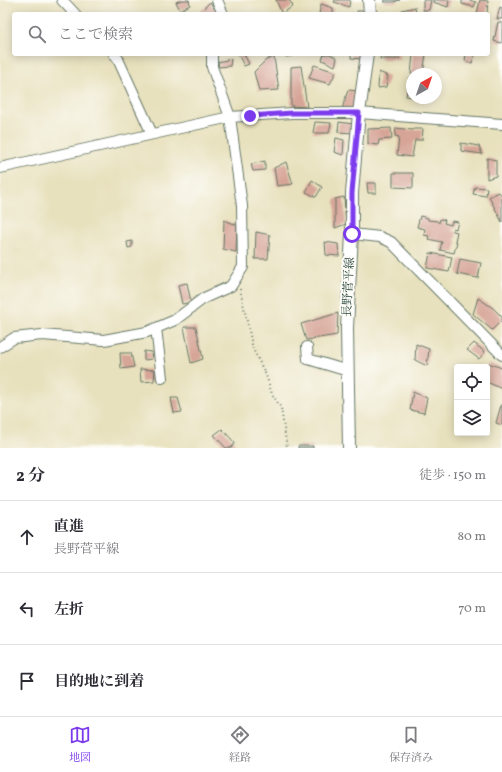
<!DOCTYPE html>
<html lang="ja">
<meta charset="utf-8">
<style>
body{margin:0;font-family:Vollkorn,"Noto Serif JP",serif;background:#f7f7f7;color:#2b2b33}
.controls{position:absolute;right:12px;bottom:12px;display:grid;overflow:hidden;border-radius:4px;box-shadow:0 2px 10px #0003}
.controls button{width:36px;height:36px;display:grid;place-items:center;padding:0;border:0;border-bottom:1px solid #e1e1e2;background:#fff;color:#2b2b33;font:20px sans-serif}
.compass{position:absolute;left:406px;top:68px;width:36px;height:36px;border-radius:50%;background:#fff;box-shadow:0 2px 10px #0003;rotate:40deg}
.stop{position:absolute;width:12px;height:12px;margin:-9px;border:3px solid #7c3aed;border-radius:50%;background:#fff}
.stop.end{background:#7c3aed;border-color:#fff;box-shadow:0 1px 4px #0008}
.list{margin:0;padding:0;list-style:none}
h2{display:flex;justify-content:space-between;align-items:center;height:52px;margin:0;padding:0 16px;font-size:17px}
h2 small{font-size:13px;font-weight:400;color:#7c7c81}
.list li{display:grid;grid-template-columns:26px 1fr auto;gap:12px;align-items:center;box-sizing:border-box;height:72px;padding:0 16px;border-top:1px solid #e1e1e2}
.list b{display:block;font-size:15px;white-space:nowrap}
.list p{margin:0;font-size:13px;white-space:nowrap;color:#7c7c81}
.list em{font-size:13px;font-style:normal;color:#7c7c81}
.icon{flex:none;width:22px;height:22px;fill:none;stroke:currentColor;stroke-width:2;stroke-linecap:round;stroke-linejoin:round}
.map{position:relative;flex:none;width:502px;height:448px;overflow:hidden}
.search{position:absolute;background:#fff;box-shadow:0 2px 10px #0003;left:12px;right:12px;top:12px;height:44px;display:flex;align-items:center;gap:10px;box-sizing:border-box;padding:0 14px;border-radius:4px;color:#7c7c81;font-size:15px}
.sheet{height:268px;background:#fff}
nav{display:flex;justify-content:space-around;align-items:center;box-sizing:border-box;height:56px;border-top:1px solid #e1e1e2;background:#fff;font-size:11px;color:#7c7c81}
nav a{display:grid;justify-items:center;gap:2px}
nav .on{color:#7c3aed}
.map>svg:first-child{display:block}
.building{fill:#d7a598}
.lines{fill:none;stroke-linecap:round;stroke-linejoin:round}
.minor-casing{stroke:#657664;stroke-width:12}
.major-casing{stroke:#657664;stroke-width:14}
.path{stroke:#657664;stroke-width:2;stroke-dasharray:1 3;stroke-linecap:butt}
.minor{stroke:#fff;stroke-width:10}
.major{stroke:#fff;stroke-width:12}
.route{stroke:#7c3aed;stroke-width:5}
.labels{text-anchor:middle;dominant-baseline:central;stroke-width:4;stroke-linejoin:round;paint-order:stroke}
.street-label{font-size:12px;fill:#1f3d34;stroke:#fdfcf7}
</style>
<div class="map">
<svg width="502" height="448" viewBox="0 0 502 448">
<rect width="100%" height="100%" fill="#fdfcf7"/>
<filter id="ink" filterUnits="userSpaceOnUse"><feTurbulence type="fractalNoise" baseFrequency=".025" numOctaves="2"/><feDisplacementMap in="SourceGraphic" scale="8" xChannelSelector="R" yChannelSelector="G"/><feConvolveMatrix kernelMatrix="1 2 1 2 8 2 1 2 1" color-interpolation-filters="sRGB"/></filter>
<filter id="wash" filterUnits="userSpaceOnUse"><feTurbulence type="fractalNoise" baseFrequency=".012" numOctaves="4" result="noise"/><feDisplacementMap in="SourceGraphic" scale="16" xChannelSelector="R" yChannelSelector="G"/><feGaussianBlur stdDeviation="0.9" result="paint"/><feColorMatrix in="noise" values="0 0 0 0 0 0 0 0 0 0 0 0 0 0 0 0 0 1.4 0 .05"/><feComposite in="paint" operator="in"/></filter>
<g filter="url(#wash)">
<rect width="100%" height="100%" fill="#e8e1be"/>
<g id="blocks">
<path class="building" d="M182,0H189L190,5L180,10L176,2Z
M276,0H289L293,6L282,14Z
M335,0H350L349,7L334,2Z
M385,0H400L394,2H384Z
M423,0H431L429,10H423Z
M433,0H449L448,7L433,2Z
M462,0H469L476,2L474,7L462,4Z
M480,0L488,1L487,14H477Z
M210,2L218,14H202L201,11Z
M321,4L333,8V14H319Z
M415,7L416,14H402V10Z
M500,7L502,8V19H497Z
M357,11H364V14H357Z
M498,22L502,23V43L494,41Z
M238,54H244L249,64L244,66Z
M285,54H296V55L286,57Z
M324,54H330L337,58L335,66L322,60Z
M351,54H362V59L351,58Z
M381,54H401L399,59H380Z
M413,54H426L423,74H411Z
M466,54H475L472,63L465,61Z
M274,57L279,90L259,91L254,72L266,60Z
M231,59L230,66L219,67L218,62Z
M314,65L336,72L330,84L309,78Z
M301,66L307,107L291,106V67Z
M379,72L388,76L386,87L378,88Z
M409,78H412V97L406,96Z
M348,90L358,91L355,110L342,109Z
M315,122L331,123L329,133H313Z
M339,122L353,124V133L338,132Z
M391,128L392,139L379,140L378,145L368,144V129Z
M396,128L412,130L414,129H423L422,140H415L412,157L397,155L399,137L395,136Z
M336,138L344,140L343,155L334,152Z
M461,143L479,146L482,154L461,151Z
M487,158L496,160V176L487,179Z
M265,161V170L253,171L251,164Z
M286,162L293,184L277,186L274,168Z
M393,173H413V188L393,187Z
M312,180L322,187L316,197L306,192Z
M367,183H376V193H368Z
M475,187L487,188L486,196L473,194Z
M499,192L502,196V222L489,197Z
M344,197L346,224L335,228V199Z
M420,216L428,218V220L437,221L439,223L440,219L445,220L444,223L451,225L452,221L458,222L456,229L453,228V231L457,232L455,241L457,242L454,253L440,250L442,242L428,239L429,236L424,235L425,229L417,227Z
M224,220L237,225L236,252L223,249Z
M256,232L270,235L268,259H255Z
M132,241V247L128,248L127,242Z
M325,242L338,244L339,256L326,255Z
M430,253L452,257L449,272L427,268Z
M460,259L481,263L478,278L457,274Z
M187,283L191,302L182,304L178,285Z
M478,298L493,308L502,317V320L492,330L473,314Z
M338,313L337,335L306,340L301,324Z
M184,327H196L203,359L191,363Z
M474,343L485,352L479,359L467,350Z
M416,344L429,349L427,366L415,360Z
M144,351L151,352L152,359L144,360Z
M120,353H131L134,367L121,369Z
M488,363L502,368V389L487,382Z
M140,369L155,370L154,381L141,382Z
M413,392L427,398L424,413L410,410Z
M171,398H178L182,412L174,413Z
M501,405H502V425L496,423Z
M222,429L235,443L231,448H226L214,435Z
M298,446H313V448H298Z"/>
</g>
</g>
<g filter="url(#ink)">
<use href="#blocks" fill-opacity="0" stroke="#657664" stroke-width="1"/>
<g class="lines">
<defs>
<path id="minor" d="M62,0L75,14
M217,0L223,14
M114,54L117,57L152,134
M0,168L230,117L292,113H359L502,124
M352,234L380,237L391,242L502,355
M156,328L162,378
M0,347L14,338L42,335L104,340L147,332L175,320L204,298L231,286L243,267L242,206L230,117L212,67V54
M307,347L308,359L348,371"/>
<path id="major" d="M369,0L370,14
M349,448L347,328L352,234V193L359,113L367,54"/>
</defs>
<use href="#minor" class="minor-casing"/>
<use href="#major" class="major-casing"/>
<path class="path" d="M240,289L253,349L266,375L272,394L281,408L287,448"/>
<use href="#minor" class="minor"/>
<use href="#major" class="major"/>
</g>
</g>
<g class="lines" filter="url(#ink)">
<path class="route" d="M250,116L292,113H359L352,193V234"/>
</g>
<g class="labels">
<g class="street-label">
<text transform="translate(349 287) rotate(-87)">長野菅平線</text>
</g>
</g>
</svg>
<div class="controls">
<button><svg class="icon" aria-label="locate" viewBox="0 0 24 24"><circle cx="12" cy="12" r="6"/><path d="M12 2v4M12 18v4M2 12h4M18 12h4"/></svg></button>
<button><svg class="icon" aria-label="layers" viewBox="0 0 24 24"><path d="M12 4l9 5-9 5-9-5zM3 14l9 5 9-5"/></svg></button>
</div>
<svg class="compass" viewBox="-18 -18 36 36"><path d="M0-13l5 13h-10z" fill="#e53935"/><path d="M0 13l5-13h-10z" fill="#7c7c81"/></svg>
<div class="stop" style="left:352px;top:234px"></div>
<div class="stop end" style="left:250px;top:116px"></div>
<div class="search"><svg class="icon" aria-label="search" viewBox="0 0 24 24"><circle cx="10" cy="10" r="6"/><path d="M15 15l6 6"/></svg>ここで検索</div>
</div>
<section class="sheet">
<h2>2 分<small>徒歩 · 150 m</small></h2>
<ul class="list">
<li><svg class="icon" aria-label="ahead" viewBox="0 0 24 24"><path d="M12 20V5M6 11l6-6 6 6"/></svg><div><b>直進</b><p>長野菅平線</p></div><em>80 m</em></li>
<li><svg class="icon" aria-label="left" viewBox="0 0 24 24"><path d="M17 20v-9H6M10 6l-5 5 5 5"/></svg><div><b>左折</b></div><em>70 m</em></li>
<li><svg class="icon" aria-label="arrive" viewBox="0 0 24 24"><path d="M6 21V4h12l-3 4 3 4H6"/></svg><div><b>目的地に到着</b></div></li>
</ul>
</section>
<nav>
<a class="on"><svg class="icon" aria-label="map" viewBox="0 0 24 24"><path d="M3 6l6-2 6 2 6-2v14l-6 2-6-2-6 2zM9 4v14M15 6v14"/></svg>地図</a>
<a><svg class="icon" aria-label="directions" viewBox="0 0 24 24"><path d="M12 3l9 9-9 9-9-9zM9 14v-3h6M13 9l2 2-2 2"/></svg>経路</a>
<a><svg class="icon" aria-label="saved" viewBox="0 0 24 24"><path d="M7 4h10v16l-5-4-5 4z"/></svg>保存済み</a>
</nav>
